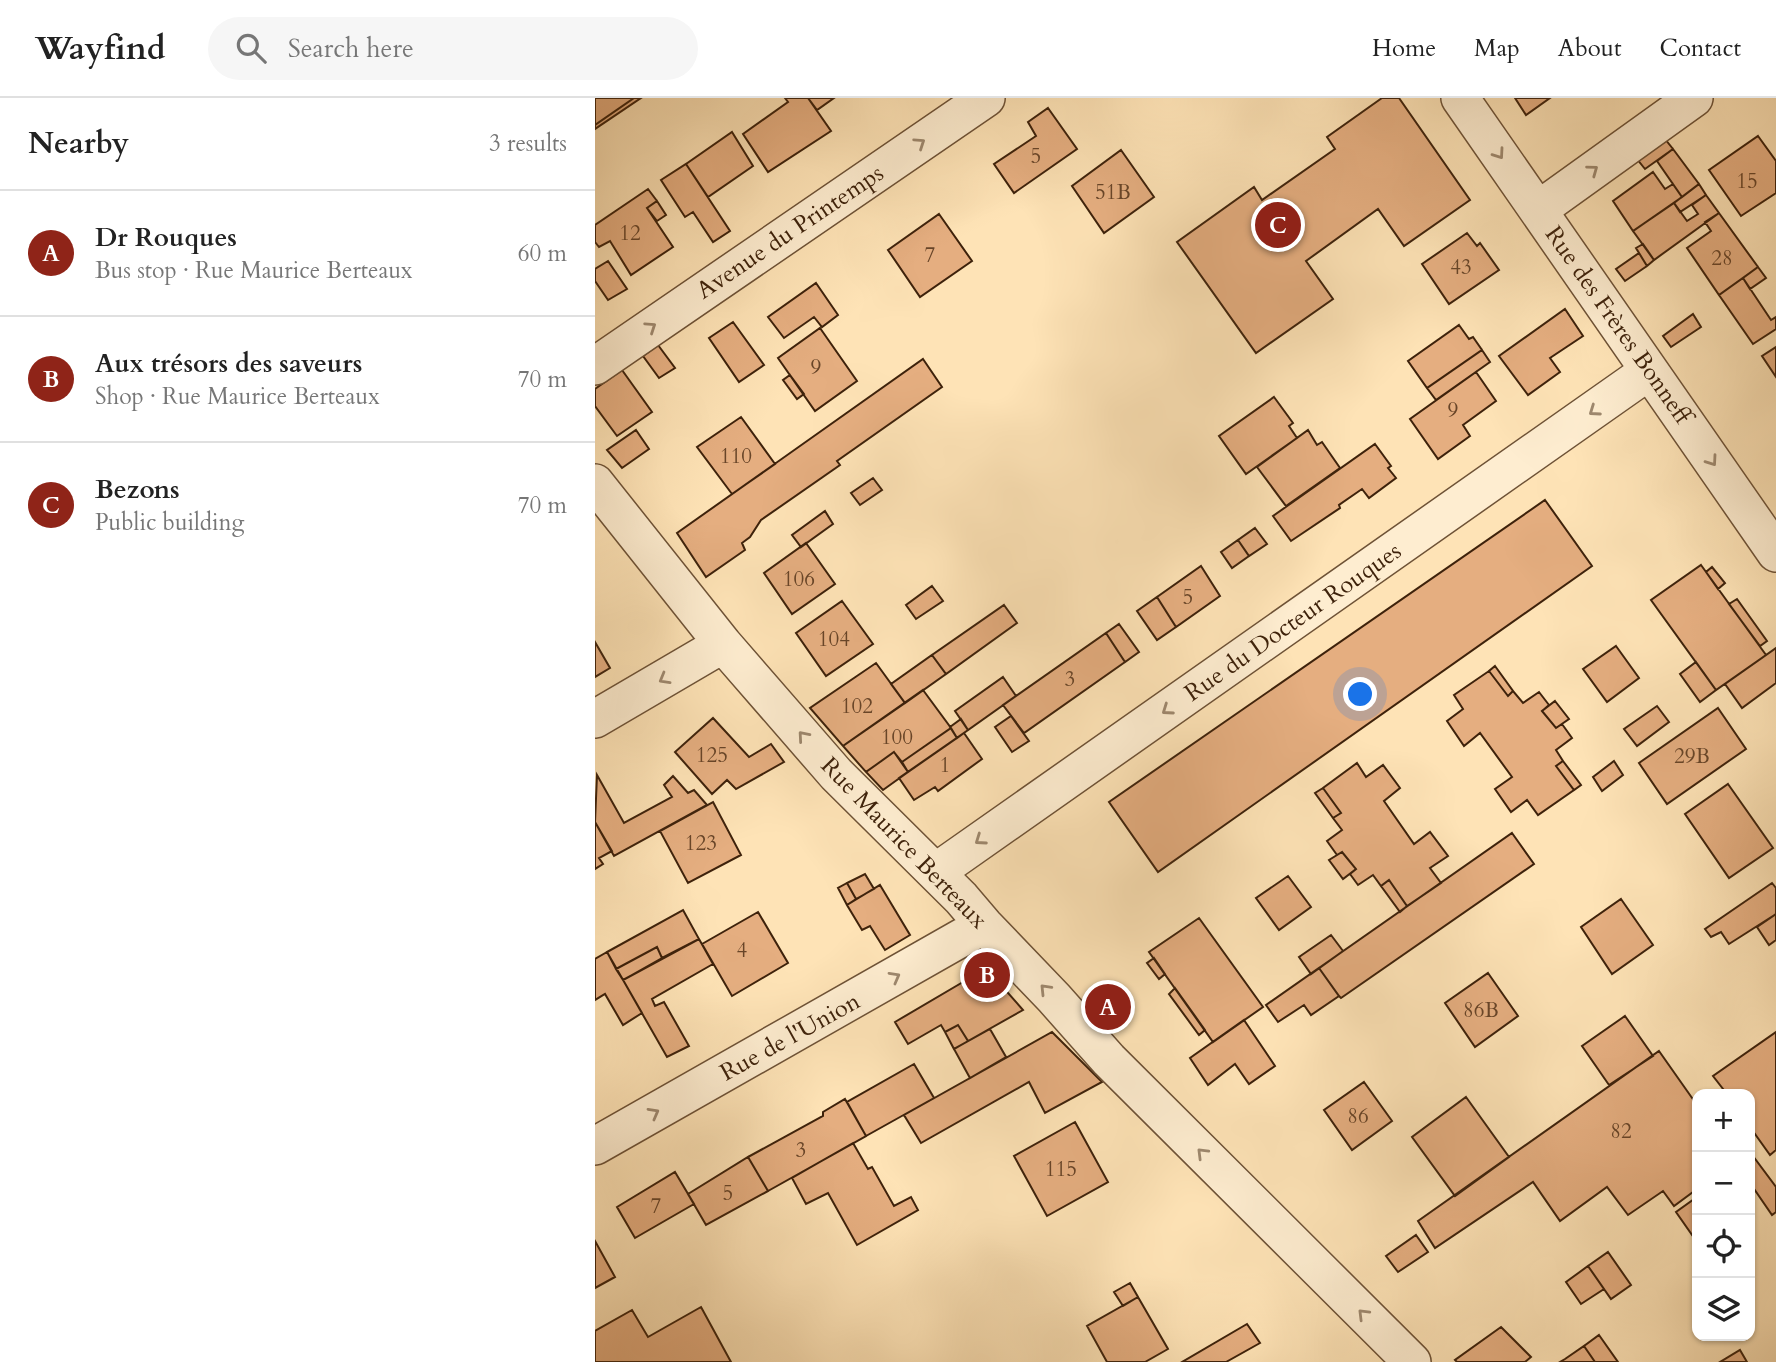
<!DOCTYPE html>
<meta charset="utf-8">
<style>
body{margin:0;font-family:Cardo,serif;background:#f6f6f6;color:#222}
.controls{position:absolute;right:21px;bottom:21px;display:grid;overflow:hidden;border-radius:14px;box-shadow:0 2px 5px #0004}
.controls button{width:63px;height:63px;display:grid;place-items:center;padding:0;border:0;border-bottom:2px solid #e0e0e0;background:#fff;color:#222;font:35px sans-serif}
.you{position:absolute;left:766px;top:597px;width:24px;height:24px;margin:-18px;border:5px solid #fff;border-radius:50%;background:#1a73e8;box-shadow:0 0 0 10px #1a73e833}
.badge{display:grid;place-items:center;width:46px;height:46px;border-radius:50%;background:#8f2418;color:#fff;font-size:23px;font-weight:700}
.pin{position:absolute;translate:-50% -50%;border:4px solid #fff;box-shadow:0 2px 7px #0006}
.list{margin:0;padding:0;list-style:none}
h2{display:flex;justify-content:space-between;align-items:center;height:91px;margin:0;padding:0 28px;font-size:30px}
h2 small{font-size:23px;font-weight:400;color:#767676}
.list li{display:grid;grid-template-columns:46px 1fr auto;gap:21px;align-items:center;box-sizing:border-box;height:126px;padding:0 28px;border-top:2px solid #e0e0e0}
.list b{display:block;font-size:26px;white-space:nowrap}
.list p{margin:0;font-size:23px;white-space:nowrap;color:#767676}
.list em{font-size:23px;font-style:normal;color:#767676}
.icon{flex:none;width:38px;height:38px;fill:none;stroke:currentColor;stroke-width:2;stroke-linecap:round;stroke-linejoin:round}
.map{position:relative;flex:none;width:1181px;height:1264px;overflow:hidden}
header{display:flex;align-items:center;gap:42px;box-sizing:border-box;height:98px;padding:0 35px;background:#fff;border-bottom:2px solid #e0e0e0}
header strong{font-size:33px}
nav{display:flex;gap:38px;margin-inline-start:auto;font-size:24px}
.search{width:490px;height:63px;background:#f6f6f6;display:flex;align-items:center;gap:18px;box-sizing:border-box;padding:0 24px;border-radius:38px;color:#767676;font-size:26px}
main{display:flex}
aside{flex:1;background:#fff}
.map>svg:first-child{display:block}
.building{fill:#e5ae80;stroke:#3e220b;stroke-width:2}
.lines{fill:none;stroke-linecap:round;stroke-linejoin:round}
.street-casing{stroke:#6e5236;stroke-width:40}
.street{stroke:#feedd0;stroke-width:37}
.oneway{stroke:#9e886e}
.labels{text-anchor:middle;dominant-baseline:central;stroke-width:5;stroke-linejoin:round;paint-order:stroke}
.number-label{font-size:21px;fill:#684528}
.street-label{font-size:24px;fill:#3e220b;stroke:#feedd0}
</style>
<header>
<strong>Wayfind</strong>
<div class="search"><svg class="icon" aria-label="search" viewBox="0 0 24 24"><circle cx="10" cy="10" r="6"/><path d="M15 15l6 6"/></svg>Search here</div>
<nav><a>Home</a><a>Map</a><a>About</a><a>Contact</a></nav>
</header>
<main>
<aside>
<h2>Nearby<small>3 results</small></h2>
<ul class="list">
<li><span class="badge">A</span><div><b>Dr Rouques</b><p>Bus stop · Rue Maurice Berteaux</p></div><em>60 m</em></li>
<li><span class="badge">B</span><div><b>Aux trésors des saveurs</b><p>Shop · Rue Maurice Berteaux</p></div><em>70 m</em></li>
<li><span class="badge">C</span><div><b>Bezons</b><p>Public building</p></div><em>70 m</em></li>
</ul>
</aside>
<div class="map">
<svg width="1181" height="1264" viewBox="0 0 1181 1264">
<rect width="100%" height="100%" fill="#fee3b6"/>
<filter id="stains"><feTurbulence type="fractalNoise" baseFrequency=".00286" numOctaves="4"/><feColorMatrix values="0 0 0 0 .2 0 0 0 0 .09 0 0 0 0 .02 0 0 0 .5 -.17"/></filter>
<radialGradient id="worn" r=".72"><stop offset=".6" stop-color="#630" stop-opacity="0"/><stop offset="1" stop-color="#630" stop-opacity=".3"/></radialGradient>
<path class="building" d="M0,0H39L0,27Z
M39,0H46L0,31V27Z
M190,0H213L236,33L173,74L148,36L193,4Z
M213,0H239L222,12Z
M787,0H804L875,102L809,148L783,111L711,163L738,201L661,255L582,144L659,89L667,102L740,51L732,39Z
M920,0H955L931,17Z
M453,10L482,51L419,95L399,66L441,38L433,24Z
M137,34L158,68L113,99L91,66Z
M1163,38L1181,63V95L1146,118L1114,72Z
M1070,41L1078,51L1050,71L1042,61Z
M1078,51L1104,86L1087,99L1062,63Z
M526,52L559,99L509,135L477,88Z
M91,66L135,133L118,144L98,114L90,119L66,82Z
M1058,74L1070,91L1078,86L1087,99L1038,133L1018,103Z
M1104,86L1111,97L1085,114L1079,105Z
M53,91L62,103L52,110L78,149L36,177L15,143L4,149L0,144V127Z
M1111,97L1124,115L1059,162L1038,133L1079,105L1092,123L1103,116L1097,107Z
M62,103L71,117L62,123L52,110Z
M1124,115L1163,169L1124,197L1092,150L1116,133L1110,124Z
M344,116L377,163L325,199L293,152Z
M872,135L882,148L885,145L904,172L854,206L827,166Z
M1048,146L1059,162L1052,168L1041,150Z
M1044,155L1052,168L1030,183L1021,171Z
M13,163L32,191L13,202L0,183V171Z
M1163,169L1171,180L1155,191L1148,180Z
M1148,180L1176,222L1181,219V231L1158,246L1124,197Z
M221,185L243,217L227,229L219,219L189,240L173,219Z
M970,211L988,238L955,260L965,274L933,297L904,258Z
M1098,216L1106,229L1076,249L1068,238Z
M138,224L169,267L144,284L114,240Z
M864,227L874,241L878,239L887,252L832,290L813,263Z
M225,230L262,283L220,313L183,260Z
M63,247L80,270L64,280L48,258Z
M1181,249V279L1167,258Z
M887,252L895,264L841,302L832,290Z
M328,261L347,289L242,363L245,367L166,422L155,439L147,445L150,452L111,479L82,435Z
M27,272L57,314L22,338L0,308V291Z
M881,274L901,303L868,327L875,338L843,361L815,321Z
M195,277L209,296L202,301L188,282Z
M679,299L698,325L694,328L702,340L651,376L624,338Z
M146,319L180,366L137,396L102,349Z
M41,332L54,351L27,370L12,352Z
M713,332L722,347L727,344L745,370L691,408L662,369Z
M780,346L796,368L793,370L801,380L774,400L767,391L744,407L745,410L696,443L678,418Z
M278,380L287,392L265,407L256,395Z
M950,402L997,468L563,774L514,704Z
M230,413L238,426L206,449L197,437Z
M660,430L672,446L654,458L643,442Z
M643,442L654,458L637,470L626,454Z
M211,445L240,486L197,516L169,475Z
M1106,467L1171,557L1121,592L1056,502Z
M606,468L625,498L581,529L562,499Z
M1117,469L1130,485L1123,491L1111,474Z
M337,488L348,503L321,521L311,507Z
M562,499L581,529L562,542L542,513Z
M1142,501L1172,543L1165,548L1134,506Z
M247,503L278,546L231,578L201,535Z
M409,507L422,525L351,576L337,557Z
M524,526L544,554L530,564L511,535Z
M511,535L530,564L429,635L408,607Z
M0,544L15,570L0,579Z
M1021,548L1044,580L1012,604L988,571Z
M1181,550V585L1147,610L1130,586Z
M337,557L351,576L310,605L296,586Z
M1101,564L1121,592L1105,604L1085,576Z
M281,565L310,605L248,648L215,610Z
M900,568L918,593L913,598L894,573Z
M894,573L913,598L918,593L928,605L944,594L954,607L947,613L961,630L967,626L977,640L961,652L968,663L961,668L979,692L943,717L932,702L916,714L900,691L917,679L885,635L869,648L852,623L868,611L859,597Z
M408,579L421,598L373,632L360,613Z
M328,592L356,630L307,664L299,654L271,674L248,648Z
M960,603L974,621L961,630L947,613Z
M1062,608L1074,624L1042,648L1029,631Z
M1123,610L1151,651L1072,706L1044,665Z
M416,618L434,643L417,654L400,629Z
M118,620L154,659L176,646L189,664L141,691L132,682L117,696L80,654Z
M366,621L373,632L362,640L355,629Z
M356,630L362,640L313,674L307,664Z
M369,635L387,661L343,693L340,689L319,702L304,680Z
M299,654L313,674L288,692L271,674Z
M968,663L986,687L979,692L961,668Z
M1019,663L1028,677L1007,693L998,679Z
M762,665L771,679L788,667L805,690L789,703L819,746L835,734L853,758L835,770L846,785L812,808L794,782L786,788L778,777L763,787L755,776L761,771L747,754L742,757L732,743L747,732L738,720L746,715L728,690Z
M2,677L29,725L77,699L69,687L78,678L93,695L99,692L112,707L19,758L0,724Z
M1133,686L1178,750L1134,780L1090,716Z
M728,690L746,715L738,720L720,695Z
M118,704L146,757L93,785L65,733Z
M0,724L17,753L4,760L8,766L0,771Z
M917,735L939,766L746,900L744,898L724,870Z
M747,754L761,771L748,781L734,762Z
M270,776L279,791L261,801L252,785Z
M693,778L716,809L684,832L661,800Z
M794,782L812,808L805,814L786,788Z
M252,785L261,801L252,807L243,790Z
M1177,785L1181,790V816L1134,846L1126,834L1116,839L1110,831Z
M285,787L315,837L290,852L275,828L267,832L252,807Z
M1026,801L1058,847L1017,876L986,829Z
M88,812L104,841L67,860L62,849L21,871L12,854Z
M163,814L193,865L137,898L107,846Z
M1181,816V842L1174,847L1162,829Z
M604,820L668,909L618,944L554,854Z
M736,837L748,853L716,876L704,859Z
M104,841L118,866L57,901L60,908L69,904L94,948L72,959L28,882Z
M62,849L67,860L28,882L21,871Z
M12,854L47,915L28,927L10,896L0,902V861Z
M559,860L570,876L564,881L552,865Z
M724,870L744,898L716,917L709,907L683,924L671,907Z
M385,874L399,879L428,912L373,943L363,927L350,934L346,927L313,946L300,924Z
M893,875L923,918L880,949L850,905Z
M580,890L610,932L604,937L574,896Z
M1030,918L1058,958L1014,987L987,948Z
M649,922L680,968L654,986L640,966L613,987L595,960Z
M363,927L373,943L359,951L350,934Z
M395,931L411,959L375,980L359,951Z
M457,934L507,984L450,1015L434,984L326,1045L309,1017Z
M1181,934V1052L1175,1057L1155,1029V996H1132L1118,978Z
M1064,953L1102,1007V1091L1079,1108L1068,1093L1033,1117L1012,1089L965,1123L938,1084L840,1150L823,1123Z
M319,966L339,1000L271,1038L252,1004Z
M769,984L797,1023L757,1052L729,1012Z
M871,999L914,1059L860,1098L817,1039Z
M250,1001L271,1038L173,1093L153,1059L228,1018V1014Z
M480,1024L513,1084L452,1118L419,1058Z
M258,1045L273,1071L277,1069L299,1108L316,1099L323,1112L262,1147L233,1095L211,1106L197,1080Z
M1155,1054L1181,1089V1114L1177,1117L1155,1085Z
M153,1059L173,1093L111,1127L93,1096Z
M80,1074L99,1106L40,1140L22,1109Z
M1102,1099V1144L1081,1114Z
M821,1137L833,1154L803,1174L791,1158Z
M0,1143L20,1179L0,1190Z
M1013,1154L1036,1187L1016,1201L993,1168Z
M993,1168L1009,1191L986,1206L971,1184Z
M535,1185L543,1199L528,1208L519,1194Z
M543,1199L573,1251L550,1264H512L492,1228Z
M106,1209L136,1264H0V1233L37,1212L53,1239Z
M652,1226L665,1245L631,1264H587Z
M906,1229L936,1259L930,1264H862L860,1262Z
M1004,1237L1023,1264H1000L989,1248Z
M989,1248L1000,1264H965L970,1261Z
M1145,1252L1152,1264H1125Z"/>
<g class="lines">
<defs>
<path id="street" d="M865,0L1181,455
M943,112L1099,0
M0,268L391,0
M0,385L128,546L241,676L366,800L389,827L459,900L514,962L817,1264
M0,621L128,546
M341,774L1054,273
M0,1048L389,827"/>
</defs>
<use href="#street" class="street-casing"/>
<use href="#street" class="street"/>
</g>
<defs><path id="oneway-chevron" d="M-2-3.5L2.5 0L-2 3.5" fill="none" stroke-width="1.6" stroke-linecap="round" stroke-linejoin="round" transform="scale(1.75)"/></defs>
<g class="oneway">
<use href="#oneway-chevron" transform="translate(325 45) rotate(-34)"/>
<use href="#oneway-chevron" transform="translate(904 56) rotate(55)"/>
<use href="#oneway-chevron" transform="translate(998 72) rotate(-36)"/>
<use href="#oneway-chevron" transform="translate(56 229) rotate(-34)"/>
<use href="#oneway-chevron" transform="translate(999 313) rotate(145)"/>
<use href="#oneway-chevron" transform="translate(1117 363) rotate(55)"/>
<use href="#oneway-chevron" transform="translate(69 581) rotate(150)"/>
<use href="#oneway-chevron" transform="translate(572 612) rotate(145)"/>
<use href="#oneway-chevron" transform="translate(208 638) rotate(-131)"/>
<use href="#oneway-chevron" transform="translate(385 742) rotate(145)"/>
<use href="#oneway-chevron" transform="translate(300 879) rotate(-29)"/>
<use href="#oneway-chevron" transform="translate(450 891) rotate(-134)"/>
<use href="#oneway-chevron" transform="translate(59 1015) rotate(-29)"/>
<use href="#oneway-chevron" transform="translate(607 1055) rotate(-135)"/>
<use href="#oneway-chevron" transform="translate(768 1216) rotate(-135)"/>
</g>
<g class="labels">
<g class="number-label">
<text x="441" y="58">5</text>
<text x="1152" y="83">15</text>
<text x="518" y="94">51B</text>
<text x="35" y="135">12</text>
<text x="335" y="157">7</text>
<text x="1127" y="160">28</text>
<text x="866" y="169">43</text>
<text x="221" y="269">9</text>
<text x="858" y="312">9</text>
<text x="141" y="358">110</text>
<text x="204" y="481">106</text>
<text x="593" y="499">5</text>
<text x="239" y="541">104</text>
<text x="475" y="581">3</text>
<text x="262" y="608">102</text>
<text x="302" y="639">100</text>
<text x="117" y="657">125</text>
<text x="1097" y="658">29B</text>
<text x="350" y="667">1</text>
<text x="106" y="745">123</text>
<text x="147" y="852">4</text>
<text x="886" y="912">86B</text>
<text x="763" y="1018">86</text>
<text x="1026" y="1033">82</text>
<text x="206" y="1052">3</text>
<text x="466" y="1071">115</text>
<text x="133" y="1095">5</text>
<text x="61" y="1108">7</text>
</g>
<g class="street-label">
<text transform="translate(195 134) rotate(-34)">Avenue du Printemps</text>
<text transform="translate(1023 227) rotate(55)">Rue des Frères Bonneff</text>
<text transform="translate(698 524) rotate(-35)">Rue du Docteur Rouques</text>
<text transform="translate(309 745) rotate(46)">Rue Maurice Berteaux</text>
<text transform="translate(195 939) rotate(-29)">Rue de l'Union</text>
</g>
</g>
<rect width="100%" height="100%" filter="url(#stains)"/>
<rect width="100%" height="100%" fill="url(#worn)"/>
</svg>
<div class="controls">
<button>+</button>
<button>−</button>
<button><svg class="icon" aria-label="locate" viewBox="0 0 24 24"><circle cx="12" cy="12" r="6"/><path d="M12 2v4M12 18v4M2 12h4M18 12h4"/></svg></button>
<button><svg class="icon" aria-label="layers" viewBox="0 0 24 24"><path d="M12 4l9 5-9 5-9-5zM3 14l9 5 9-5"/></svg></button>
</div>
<div class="you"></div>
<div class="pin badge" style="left:513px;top:909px">A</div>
<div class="pin badge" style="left:392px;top:877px">B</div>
<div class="pin badge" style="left:683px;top:127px">C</div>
</div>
</main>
